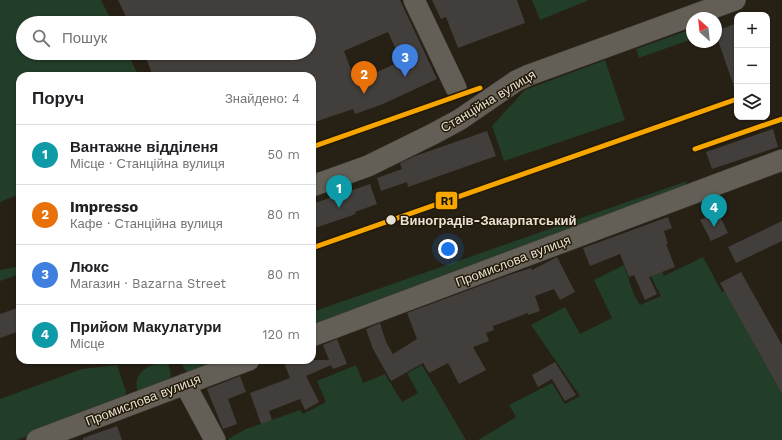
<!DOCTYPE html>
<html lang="uk">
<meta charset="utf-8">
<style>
body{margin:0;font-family:"Work Sans",sans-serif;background:#f2f2f2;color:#202124}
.controls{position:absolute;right:12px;top:12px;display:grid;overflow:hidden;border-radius:8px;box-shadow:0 1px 3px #0004}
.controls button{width:36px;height:36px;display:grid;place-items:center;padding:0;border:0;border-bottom:1px solid #e0e0e0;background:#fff;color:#202124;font:20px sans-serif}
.compass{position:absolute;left:686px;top:12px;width:36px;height:36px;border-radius:50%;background:#fff;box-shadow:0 1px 3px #0004;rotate:333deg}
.you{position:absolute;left:448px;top:249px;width:14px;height:14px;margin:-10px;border:3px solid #fff;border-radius:50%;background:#1a73e8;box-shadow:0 0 0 6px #1a73e833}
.badge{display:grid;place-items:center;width:26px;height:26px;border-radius:50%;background:#2563eb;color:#fff;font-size:13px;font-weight:700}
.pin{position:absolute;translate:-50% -33px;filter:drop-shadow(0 1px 2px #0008)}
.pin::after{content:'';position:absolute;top:21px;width:14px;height:12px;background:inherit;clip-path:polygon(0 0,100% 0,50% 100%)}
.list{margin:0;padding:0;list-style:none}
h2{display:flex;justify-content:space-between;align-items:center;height:52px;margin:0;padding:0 16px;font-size:17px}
h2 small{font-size:13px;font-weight:400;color:#757577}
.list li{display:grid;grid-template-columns:26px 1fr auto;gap:12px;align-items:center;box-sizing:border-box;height:60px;padding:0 16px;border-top:1px solid #e0e0e0}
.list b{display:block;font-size:15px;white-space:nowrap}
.list p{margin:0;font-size:13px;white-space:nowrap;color:#757577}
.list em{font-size:13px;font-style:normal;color:#757577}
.icon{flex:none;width:22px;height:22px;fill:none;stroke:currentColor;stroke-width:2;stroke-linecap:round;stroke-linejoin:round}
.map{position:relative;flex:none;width:782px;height:440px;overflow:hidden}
.search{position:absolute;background:#fff;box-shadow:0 1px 3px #0004;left:16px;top:16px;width:300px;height:44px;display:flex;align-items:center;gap:10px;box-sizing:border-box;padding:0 14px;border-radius:22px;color:#757577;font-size:15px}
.panel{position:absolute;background:#fff;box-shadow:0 1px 3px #0004;left:16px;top:72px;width:300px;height:292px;border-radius:12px}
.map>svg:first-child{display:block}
.green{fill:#223d28}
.building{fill:#423e3b;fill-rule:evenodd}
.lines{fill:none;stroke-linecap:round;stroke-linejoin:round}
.minor-casing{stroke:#423d35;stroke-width:22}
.minor{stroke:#635f56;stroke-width:21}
.rail-1-casing{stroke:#221906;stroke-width:8}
.rail-1{stroke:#f7a600;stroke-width:5}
.stop-dot{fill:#e7e0d5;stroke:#221906;stroke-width:1.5}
.labels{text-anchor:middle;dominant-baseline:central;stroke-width:3;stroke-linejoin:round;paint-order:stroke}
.street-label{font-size:13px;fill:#e7e0d5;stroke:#221906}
.stop-label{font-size:13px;font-weight:bold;fill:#e7e0d5;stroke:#221906;text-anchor:start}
.line-badge{stroke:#221906;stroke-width:1.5}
.pale-badge-label{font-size:11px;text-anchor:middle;font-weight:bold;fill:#111}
</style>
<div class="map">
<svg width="782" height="440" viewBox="0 0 782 440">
<rect width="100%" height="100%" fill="#262015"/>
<path class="green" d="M0,0H101L113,23H23V53H127L139,76H20V194L0,202Z
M532,0H589L540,20Z
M692,29V39L639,58L636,49Z
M605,60L625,120L504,161L492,126L525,90Z
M687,181L685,186L312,329V312Z
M703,257L722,292L725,291L782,394V440H478L516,417L509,405L552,383L565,404L580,396L531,325L565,307L580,334L612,318L594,280L624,265L634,295L640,305L661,296L650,275L662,270L664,276Z
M20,266V274L0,281V270Z
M180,360H230L189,373L185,370Z
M159,363H168C170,370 173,375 168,381L138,393C132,377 144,366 159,363Z
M117,365L126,391L125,396L117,402L17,440H0V399L82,369Z
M356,365L363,383L385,374L402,402L418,393L407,373L422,365L466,440H229L228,439L246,429L300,410L303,414L326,402L317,381Z"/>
<path class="building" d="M118,0H400L437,79L383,104L355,114L353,109L312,123V76H153L144,53H309V23H129ZM388,32L401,61L373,74L355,81L344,51Z
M432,0H517L525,23L458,48L446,17L441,19Z
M737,23V89L735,90L716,34V31Z
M773,129L778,147L712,169L706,152Z
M487,131L496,156L408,187L407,182L381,191L377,178L402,169L400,163L415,156Z
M370,184L377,204L355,212L356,214L312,229V204Z
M718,212L728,233L711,241L700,220Z
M668,217L672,228L664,231L668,244H666L675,267L649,277L657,294L645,300L634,275L629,277L620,254L590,266L583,248Z
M782,221V241L736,263L728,247Z
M557,257L575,292L560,300L554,289L535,296L540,311L528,315V313L493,326L494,330L486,333L489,341L473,347L486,370L459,384L448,363L429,373L423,363L391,381L373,349L366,329L380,323L386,342L393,354L417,339L407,313L509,275L531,268L532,270Z
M741,272L782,345V394L720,283Z
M20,307V331L0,338V314Z
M337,339L347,364L333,369L331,365L306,376L319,402L305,410L300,399L269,411L272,420L261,424L250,393L290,378L283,360H329L323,345Z
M555,362L576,395L565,401L552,379L538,387L532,375Z
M240,376L246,392L228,399L237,424L223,429L207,389Z
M117,426L122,440H83V438Z"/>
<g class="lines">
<defs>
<path id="minor" d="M414,0L456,88
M312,186L368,166L433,134L459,120L516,81L529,75L735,0
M312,336L782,160
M185,384L215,440
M37,440L249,360"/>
</defs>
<use href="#minor" class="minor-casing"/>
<use href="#minor" class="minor"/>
<defs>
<path id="rail-1" d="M312,147L480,88
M695,149L782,119
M312,248L737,99"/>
</defs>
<use href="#rail-1" class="rail-1-casing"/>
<use href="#rail-1" class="rail-1"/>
</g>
<circle class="stop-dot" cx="391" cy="220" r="5.5"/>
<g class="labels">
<g class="street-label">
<text transform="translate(488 101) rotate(-31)">Станційна вулиця</text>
<text transform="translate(513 261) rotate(-21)">Промислова вулиця</text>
<text transform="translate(143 400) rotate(-21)">Промислова вулиця</text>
</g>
<g class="stop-label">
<text x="400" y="220">Виноградів-Закарпатський</text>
</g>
</g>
<rect class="line-badge" x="435" y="191" width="23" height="19" rx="4" fill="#f7a600"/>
<g class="pale-badge-label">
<text x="447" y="205">R1</text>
</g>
</svg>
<div class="controls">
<button>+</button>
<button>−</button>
<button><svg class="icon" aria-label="layers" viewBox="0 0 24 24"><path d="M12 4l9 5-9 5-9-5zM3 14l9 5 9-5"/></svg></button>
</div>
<svg class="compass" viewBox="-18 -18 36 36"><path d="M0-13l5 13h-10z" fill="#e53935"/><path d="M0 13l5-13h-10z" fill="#757577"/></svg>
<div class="you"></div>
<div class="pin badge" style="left:339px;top:208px;background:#0f9aa8">1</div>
<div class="pin badge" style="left:364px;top:94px;background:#e8710a">2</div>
<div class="pin badge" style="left:405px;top:77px;background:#3f7fe0">3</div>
<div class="pin badge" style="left:714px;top:227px;background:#0f9aa8">4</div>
<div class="search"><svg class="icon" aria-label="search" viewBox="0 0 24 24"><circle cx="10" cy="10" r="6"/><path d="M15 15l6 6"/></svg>Пошук</div>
<section class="panel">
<h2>Поруч<small>Знайдено: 4</small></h2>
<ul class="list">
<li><span class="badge" style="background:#0f9aa8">1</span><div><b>Вантажне відділеня</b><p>Місце · Станційна вулиця</p></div><em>50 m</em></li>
<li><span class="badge" style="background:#e8710a">2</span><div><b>Impresso</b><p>Кафе · Станційна вулиця</p></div><em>80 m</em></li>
<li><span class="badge" style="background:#3f7fe0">3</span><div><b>Люкс</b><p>Магазин · Bazarna Street</p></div><em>80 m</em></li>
<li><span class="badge" style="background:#0f9aa8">4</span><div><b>Прийом Макулатури</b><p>Місце</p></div><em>120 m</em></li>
</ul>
</section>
</div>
